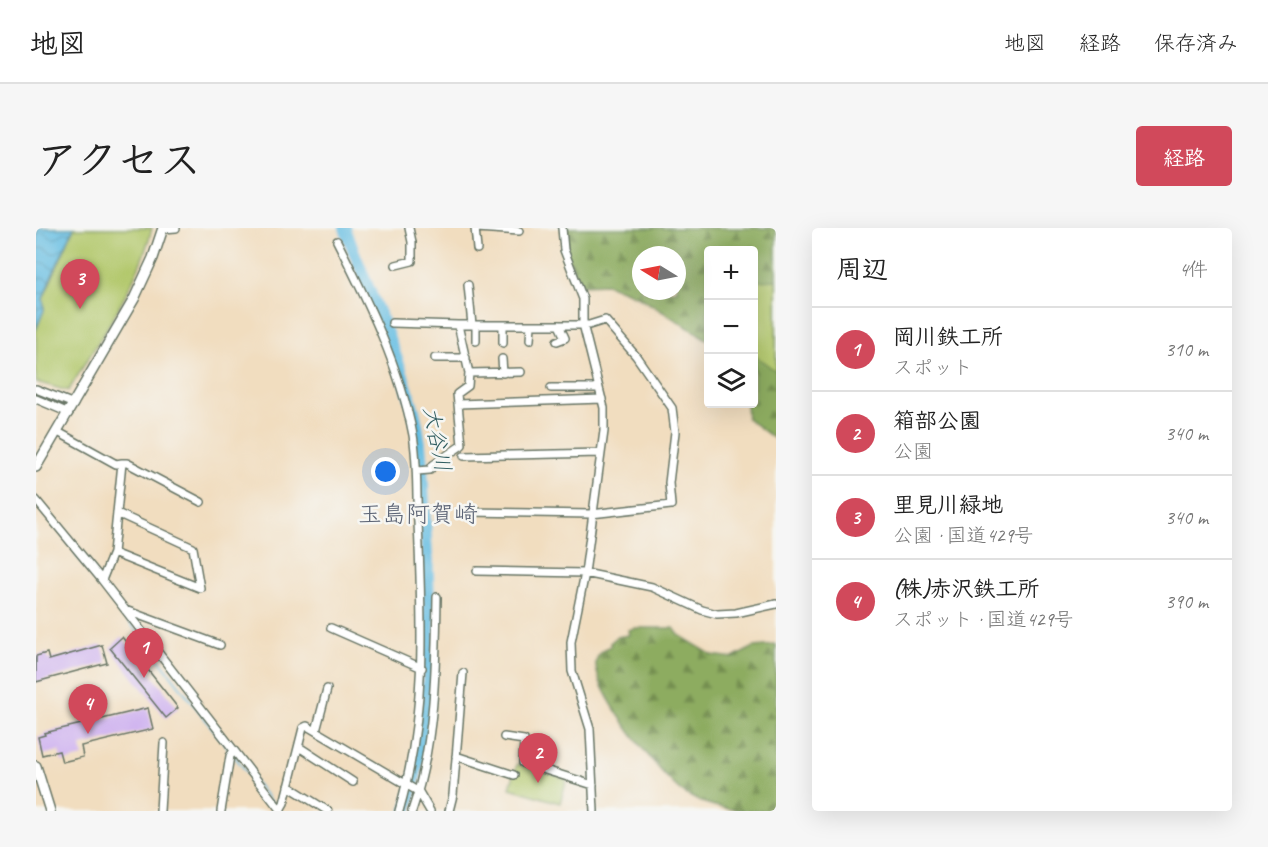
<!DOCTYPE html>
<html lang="ja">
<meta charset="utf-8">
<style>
body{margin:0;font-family:Caveat,"Klee One",sans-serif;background:#f6f6f6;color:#222}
.controls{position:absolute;right:18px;top:18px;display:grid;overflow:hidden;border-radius:6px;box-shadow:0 6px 24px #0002}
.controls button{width:54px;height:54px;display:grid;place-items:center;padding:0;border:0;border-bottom:2px solid #e0e0e0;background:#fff;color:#222;font:30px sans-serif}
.compass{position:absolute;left:596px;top:18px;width:54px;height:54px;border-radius:50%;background:#fff;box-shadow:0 6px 24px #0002;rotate:280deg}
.you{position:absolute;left:350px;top:244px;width:21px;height:21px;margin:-15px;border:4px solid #fff;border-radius:50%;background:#1a73e8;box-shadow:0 0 0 9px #1a73e833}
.badge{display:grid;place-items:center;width:39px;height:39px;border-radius:50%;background:#d1495b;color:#fff;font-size:20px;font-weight:700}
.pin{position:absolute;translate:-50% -50px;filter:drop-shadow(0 2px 3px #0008)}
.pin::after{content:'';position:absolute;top:32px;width:21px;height:18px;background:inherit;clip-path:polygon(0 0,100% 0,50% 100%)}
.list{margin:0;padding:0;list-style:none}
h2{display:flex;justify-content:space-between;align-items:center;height:78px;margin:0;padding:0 24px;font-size:26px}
h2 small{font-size:20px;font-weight:400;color:#767676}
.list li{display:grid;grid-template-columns:39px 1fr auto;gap:18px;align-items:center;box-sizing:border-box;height:84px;padding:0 24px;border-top:2px solid #e0e0e0}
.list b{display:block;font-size:22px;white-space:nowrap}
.list p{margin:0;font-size:20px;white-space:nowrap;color:#767676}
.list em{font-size:20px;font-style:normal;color:#767676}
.icon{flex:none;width:33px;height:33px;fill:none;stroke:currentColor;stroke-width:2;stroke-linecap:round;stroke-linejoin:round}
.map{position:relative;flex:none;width:740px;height:583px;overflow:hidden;border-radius:6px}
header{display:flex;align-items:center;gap:36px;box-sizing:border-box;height:84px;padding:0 30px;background:#fff;border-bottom:2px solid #e0e0e0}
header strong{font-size:28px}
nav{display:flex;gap:33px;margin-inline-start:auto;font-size:21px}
.intro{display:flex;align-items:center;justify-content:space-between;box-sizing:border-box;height:144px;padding:0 36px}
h1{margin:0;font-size:42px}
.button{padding:15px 27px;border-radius:6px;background:#d1495b;color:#fff;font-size:21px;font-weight:700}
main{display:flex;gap:36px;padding:0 36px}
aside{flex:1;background:#fff;border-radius:6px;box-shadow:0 6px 24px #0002}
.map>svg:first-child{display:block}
.forest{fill:url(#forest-firs);stroke:#56744a;stroke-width:1.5;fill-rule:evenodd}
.park{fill:#b2c86c;stroke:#688250;stroke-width:1.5}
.water{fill:url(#water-waves);stroke:#427d8b;stroke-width:1.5}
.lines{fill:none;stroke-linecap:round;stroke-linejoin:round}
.stream{stroke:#65bde2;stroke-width:2}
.river{stroke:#65bde2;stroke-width:12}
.building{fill:#ccadef}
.minor-casing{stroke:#687565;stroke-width:10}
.highway-casing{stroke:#687565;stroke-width:12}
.minor{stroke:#fff;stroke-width:7}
.highway{stroke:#fff;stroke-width:9}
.labels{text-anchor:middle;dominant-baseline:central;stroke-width:5;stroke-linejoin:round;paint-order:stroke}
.water-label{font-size:22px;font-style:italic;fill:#305d60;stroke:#f6f6f2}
.quarter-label{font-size:24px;fill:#5c6475;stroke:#f6f6f2}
</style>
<header>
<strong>地図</strong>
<nav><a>地図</a><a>経路</a><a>保存済み</a></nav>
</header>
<div class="intro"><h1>アクセス</h1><a class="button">経路</a></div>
<main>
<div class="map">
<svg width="740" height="583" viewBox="0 0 740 583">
<defs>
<pattern id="forest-firs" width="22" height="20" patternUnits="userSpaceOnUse" patternTransform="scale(1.5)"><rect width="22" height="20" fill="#8dac60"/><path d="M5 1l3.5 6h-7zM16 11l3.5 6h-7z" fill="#738d50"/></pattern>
<pattern id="water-waves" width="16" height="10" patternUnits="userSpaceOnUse" patternTransform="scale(1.5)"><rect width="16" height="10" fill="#65bde2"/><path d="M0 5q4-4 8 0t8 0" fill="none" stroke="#539bb8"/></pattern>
</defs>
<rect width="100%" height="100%" fill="#f6f6f2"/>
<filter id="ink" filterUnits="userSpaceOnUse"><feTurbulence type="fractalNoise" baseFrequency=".0167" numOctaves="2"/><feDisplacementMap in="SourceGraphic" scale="12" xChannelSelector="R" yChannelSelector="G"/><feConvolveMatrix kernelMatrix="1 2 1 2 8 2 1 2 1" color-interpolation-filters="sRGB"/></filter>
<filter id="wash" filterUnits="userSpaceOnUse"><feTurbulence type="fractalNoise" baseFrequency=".008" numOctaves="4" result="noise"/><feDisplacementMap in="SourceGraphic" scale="24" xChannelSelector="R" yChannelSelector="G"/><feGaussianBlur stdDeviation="1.35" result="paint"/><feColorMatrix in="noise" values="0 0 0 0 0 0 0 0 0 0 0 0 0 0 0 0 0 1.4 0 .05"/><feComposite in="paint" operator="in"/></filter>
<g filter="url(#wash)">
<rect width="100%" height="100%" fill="#f1ddbf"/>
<path class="forest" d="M528,0H740V212L711,190L710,176H718V22H672V112L603,69L571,56L544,57L531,29ZM605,27H641V63H605Z
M598,400H638L643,407L676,427L697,430L718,419L740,417V583C706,583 677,583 648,565C625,549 557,462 560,434C561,426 568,421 575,418L574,415L581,409L593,407L592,402Z"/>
<path class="park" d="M38,0H116C102,57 66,107 36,157L32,163L0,154V102L8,82L7,71Z
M740,52V143L718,127V53Z
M481,536L531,551L524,575L474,560Z"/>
<path class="water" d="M1,0H38L14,52L7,71L8,82L0,102Z"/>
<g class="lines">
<path class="stream" d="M40,326L236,576"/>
<path class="river" d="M309,0C331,62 360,118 378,183C386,214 386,244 388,277C395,378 400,485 370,583"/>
</g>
<g id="blocks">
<path class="building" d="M86,409L142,480L130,490L74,420Z
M66,417L71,435L0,454V428L11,425L13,432Z
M112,480L117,501L45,518L47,529L26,534L23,523L6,527L2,509L9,507L8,505Z"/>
</g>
</g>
<g filter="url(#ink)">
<use href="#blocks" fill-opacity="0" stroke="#687565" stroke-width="1.5"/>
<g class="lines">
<defs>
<path id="minor" d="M439,0L441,21
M441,0L483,3
M526,0L528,22L547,71V96L568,180V203L549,345L535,414L536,443L554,501L558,583
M127,1L140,0
M301,13C332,74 364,139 377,207C382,236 380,265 382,294C386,392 391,488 363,583
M360,37L376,33V14L373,0
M432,57L436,97
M356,95L422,97
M494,112L495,97
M440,113V97
M521,113L529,110L523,97
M467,115V97
M399,130H430
M466,131L467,145
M433,145L485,144
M515,160H563
M0,161L38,176
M0,171L33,185
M422,176L566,171
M22,204L80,236L86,235L77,325L66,352L245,583
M428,228L564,225
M86,235H91L165,274
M381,243L394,242L397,237L426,217L421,166L432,158L433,145L422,97H553L569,92L600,128L636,180L639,204L633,255L635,277L555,286L433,284
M0,272L66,352
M77,325L164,360L157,320L81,285
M441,343L549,345L616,359L666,382L681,386L700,385L740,376
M89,382L184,417
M295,400L386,440
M280,503L291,461
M468,509L488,512L487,535L557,557
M263,519L317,554
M420,528L478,547
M252,558L292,583
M244,582L248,575L267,500L271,498L383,564L394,583
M124,583L128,515
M185,583L194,528L198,523
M376,583C399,516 400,439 401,369
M413,583L417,567L427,445"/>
<path id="highway" d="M0,239L98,71L117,30L127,0
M0,538L14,583"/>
</defs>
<use href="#minor" class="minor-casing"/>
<use href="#highway" class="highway-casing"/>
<use href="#minor" class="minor"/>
<use href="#highway" class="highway"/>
</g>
</g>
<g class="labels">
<g class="water-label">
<text transform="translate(401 211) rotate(79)">大谷川</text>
</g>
<g class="quarter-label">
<text x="382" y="286">玉島阿賀崎</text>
</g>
</g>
</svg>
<div class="controls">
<button>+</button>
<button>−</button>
<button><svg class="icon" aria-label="layers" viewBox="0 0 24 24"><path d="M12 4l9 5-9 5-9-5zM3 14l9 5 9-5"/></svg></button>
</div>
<svg class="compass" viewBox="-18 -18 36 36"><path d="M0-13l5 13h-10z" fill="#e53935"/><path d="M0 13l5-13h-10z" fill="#767676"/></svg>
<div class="you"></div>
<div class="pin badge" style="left:108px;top:450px">1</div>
<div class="pin badge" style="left:502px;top:555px">2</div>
<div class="pin badge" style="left:44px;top:81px">3</div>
<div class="pin badge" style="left:52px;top:506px">4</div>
</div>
<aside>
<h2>周辺<small>4件</small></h2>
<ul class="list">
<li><span class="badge">1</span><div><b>岡川鉄工所</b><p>スポット</p></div><em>310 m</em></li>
<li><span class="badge">2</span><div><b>箱部公園</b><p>公園</p></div><em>340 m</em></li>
<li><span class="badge">3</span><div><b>里見川緑地</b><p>公園 · 国道429号</p></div><em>340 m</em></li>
<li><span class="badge">4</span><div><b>(株)赤沢鉄工所</b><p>スポット · 国道429号</p></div><em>390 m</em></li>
</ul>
</aside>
</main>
